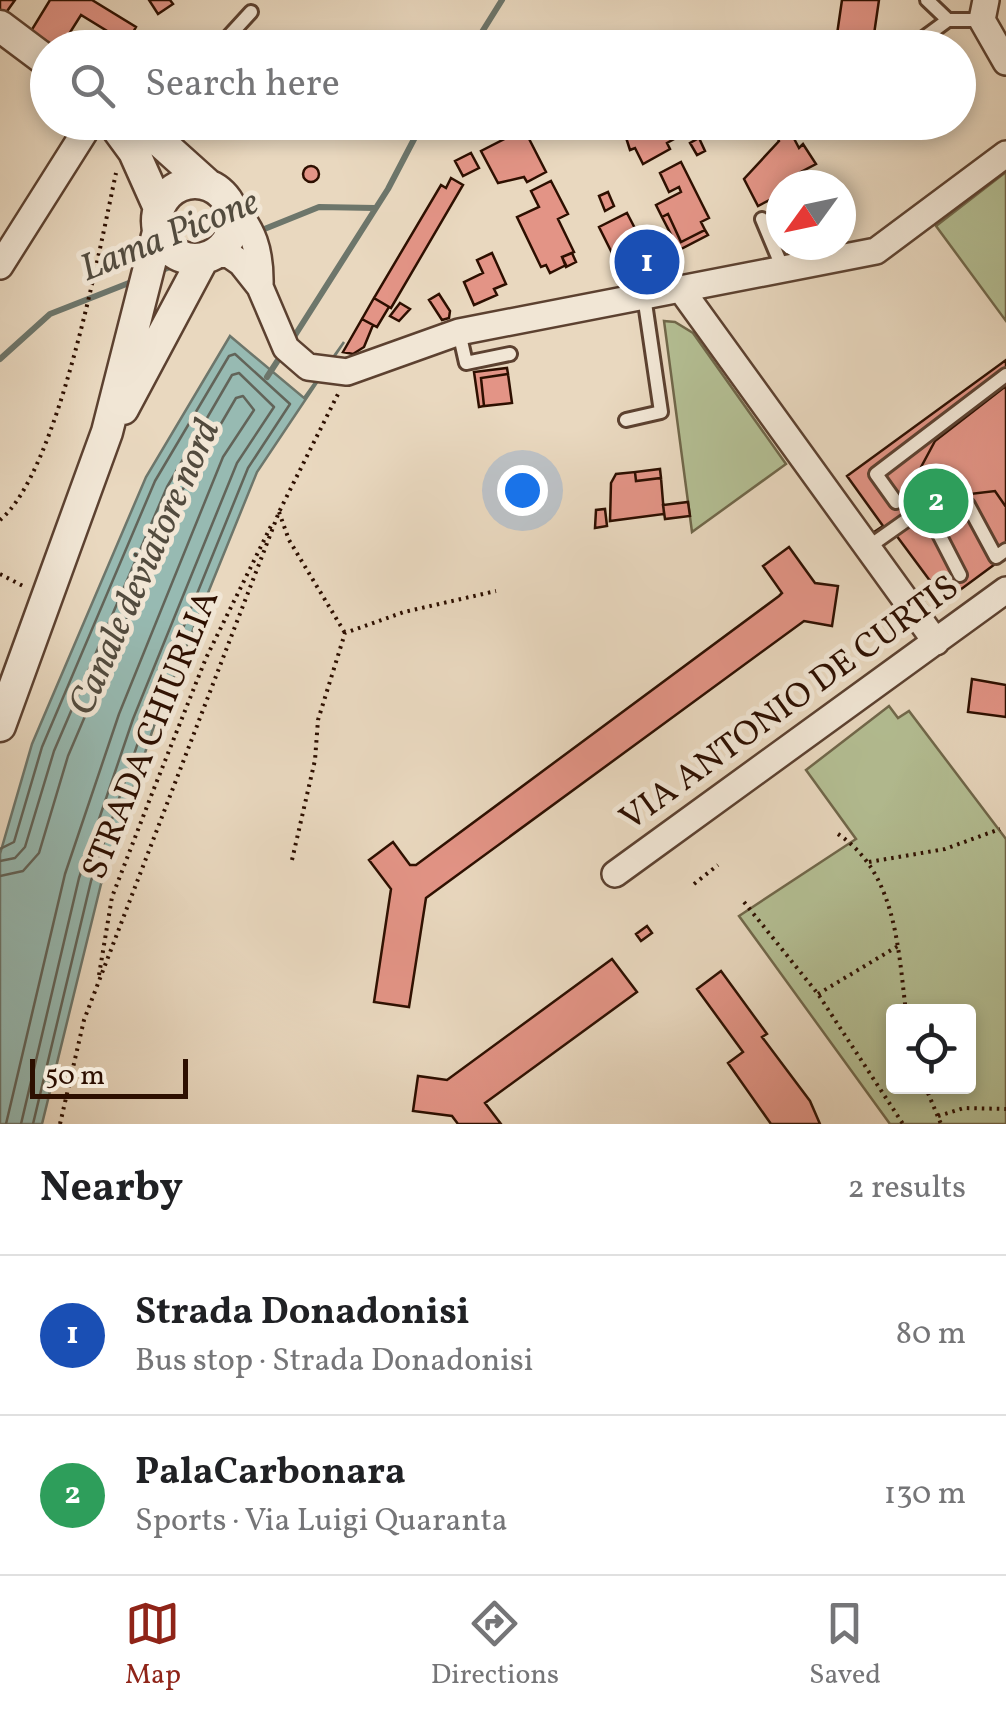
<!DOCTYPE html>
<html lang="en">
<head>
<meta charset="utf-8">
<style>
	:root { --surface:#fff; --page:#f2f2f2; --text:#202124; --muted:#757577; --line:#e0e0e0; --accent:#8f2418 }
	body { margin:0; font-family:Vollkorn,serif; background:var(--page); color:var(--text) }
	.controls { position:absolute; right:30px; bottom:30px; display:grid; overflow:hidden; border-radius:10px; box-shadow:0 5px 15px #0003 }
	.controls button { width:90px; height:90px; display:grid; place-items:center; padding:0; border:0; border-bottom:2px solid var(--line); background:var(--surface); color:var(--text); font:50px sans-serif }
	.compass { position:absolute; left:766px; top:170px; width:90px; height:90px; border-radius:50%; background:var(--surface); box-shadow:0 5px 15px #0003; rotate:237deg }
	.scale { position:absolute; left:30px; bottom:25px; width:158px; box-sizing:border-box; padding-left:10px; border:5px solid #2d0f00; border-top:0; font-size:28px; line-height:35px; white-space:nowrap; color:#2d0f00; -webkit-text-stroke:8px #f1e6d5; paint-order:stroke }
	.you { position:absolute; left:522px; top:490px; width:35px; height:35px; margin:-25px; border:8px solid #fff; border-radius:50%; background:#1a73e8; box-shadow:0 0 0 15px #1a73e833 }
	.badge { display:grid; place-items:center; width:65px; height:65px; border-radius:50%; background:var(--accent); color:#fff; font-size:32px; font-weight:700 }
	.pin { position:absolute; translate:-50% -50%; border:5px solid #fff; box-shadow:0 2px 10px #0006 }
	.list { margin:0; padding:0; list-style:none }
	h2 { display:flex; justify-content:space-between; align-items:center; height:130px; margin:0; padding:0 40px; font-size:42px }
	h2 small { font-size:32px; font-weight:400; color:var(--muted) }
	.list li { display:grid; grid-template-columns:65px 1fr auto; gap:30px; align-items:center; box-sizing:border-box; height:160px; padding:0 40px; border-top:2px solid var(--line) }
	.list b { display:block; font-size:38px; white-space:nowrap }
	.list p { margin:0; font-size:32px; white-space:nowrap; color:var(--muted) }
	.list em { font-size:32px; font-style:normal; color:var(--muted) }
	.icon { flex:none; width:55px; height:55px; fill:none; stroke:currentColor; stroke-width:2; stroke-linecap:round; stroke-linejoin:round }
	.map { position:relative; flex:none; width:1006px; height:1124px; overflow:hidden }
	.search { position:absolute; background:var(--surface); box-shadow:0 5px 15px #0003; left:30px; right:30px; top:30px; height:110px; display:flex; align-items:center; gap:25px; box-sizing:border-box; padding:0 35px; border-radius:55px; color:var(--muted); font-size:38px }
	.sheet { height:450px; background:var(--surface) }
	nav { display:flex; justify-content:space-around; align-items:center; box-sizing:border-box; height:140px; border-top:2px solid var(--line); background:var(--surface); font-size:28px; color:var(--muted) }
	nav a { display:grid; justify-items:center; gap:5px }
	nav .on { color:var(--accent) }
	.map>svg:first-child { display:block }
</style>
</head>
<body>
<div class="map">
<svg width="1006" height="1124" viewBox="0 0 1006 1124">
	<rect width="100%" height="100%" fill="#e9d8bf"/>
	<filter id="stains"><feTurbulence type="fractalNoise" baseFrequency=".002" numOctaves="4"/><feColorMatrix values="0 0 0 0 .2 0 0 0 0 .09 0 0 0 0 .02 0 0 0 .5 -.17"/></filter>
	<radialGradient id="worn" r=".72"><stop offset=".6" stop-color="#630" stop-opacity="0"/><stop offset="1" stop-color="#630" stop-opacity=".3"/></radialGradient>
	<path fill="#b4bf94" stroke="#70674a" stroke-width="2.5" fill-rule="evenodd" d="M1006,172V321L936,226Z
		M664,321L675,322L693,333L786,464L692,532Z
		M889,706L898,718L909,711L1006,839V1124H890L739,916L856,839L806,770ZM894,1012H968V1086H894Z"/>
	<path fill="#97bab2" stroke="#6d766b" stroke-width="2.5" d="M230,336L304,398L344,342L257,472L154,726L101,884L42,1124H0V854L32,744L146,477Z"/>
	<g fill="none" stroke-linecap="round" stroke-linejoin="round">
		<path stroke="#626459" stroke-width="2.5" d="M0,849L14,842L42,747L155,481L229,356L235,354L290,404L248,468L145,722L91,881L33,1124
			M0,861L15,858L25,847L54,751L167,487L232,375L239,373L274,407L237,463L133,719L79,878L21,1124
			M0,876L23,871L39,853L68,756L180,494L236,398L243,396L254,410L223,457L119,714L65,874L6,1124"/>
		<path stroke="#6d766b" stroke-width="6" d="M472,48L502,0
			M257,232L319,207L375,208
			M160,271L190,259
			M292,340L388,189L423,122
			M0,359L50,314L134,281
			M267,377L282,354"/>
	</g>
	<path fill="#e39486" stroke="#2d0f00" stroke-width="2.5" d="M0,0H15L5,14L0,11Z
		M50,0H92L136,27L127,43L134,48H122L125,42L81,15L69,34L92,48H57L31,31Z
		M149,0H170L173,4L158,14Z
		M842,0H879L872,48H835Z
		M563,35L572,48H558L555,43Z
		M621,122H679L685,133L667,143L670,149L643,164L635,148L630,150Z
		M524,129L546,172L527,182L524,177L498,183L481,151Z
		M790,131L799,148L803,144L816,164L795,175L797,179L781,185V194L758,206L744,179L779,141L777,137Z
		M699,138L705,151L697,155L690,143Z
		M471,153L479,168L463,176L455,161Z
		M681,162L709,218L701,222L705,230L681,242L668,214L662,217L656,205L681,192L679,187L669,192L660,173Z
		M303 174a8 8 0 1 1 16 0a8 8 0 1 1-16 0Z
		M451,178L463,185L391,308L374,298L441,185L446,188Z
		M551,181L568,214L558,219L574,252L562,257L566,265L550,273L546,265L541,267L517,217L539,207L531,191Z
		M608,192L614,206L605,211L599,196Z
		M627,213L641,240L613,255L599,227Z
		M668,214L681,242L705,230L708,235L679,250L662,217Z
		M646,238L650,247L629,258L634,268L623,274L613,255Z
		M655,238L663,253L658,256L650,241Z
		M492,253L506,284L494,289L497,295L474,305L464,282L483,273L477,260Z
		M572,253L576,262L566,267L562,257Z
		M439,294L450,311L449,318L442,320L429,300Z
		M374,298L389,307L377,327L362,319Z
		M400,303L410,309L399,321L390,316Z
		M362,319L373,325L364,347L353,354L343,352Z
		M1006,360V556L945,601L896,535L881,546L871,534L883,526L847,476Z
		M507,368L508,374L481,378L484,406L479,407L474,372Z
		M508,374L512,403L484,406L481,378Z
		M1006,386V507L995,491L919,500L920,469L935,441Z
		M660,469L661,478L636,481L635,472Z
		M635,472L636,481L661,478L664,514L610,521L611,483L616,474Z
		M688,502L690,516L665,519L663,505Z
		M605,509L607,526L595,528L596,510Z
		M789,547L815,583L838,586L832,626L804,621L426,898L409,1007L374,1002L391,889L369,860L393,842L410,865H416L779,596L782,593L763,566Z
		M972,679L1006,685V717L968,712Z
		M647,926L652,933L641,941L636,934Z
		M612,959L637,992L485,1103L501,1124H458L452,1116L413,1111L418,1076L447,1080Z
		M721,971L767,1034L762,1037L810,1101L820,1124H771L728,1063L743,1052L697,989Z"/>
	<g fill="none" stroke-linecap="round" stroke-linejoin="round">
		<g stroke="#5c4130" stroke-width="18">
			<path id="service" d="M927,0L948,20H982
				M218,48L251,12
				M910,48L948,20
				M762,219L783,269
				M459,332L466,363L510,354
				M626,420L661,412L644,296
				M896,502L876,474L1006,375
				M925,507L960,575
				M867,548L925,507L968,505L996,557L1006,550"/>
		</g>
		<g stroke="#5c4130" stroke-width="30">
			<path id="minor" d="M986,0L982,20L1006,62
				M229,203C254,228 261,252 260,287
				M214,255L228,254L241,263L260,287L286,348L308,367L347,372L459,332L876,251L1006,154
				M0,266L91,122
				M680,288L936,642
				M615,874L1006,590"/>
		</g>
		<g stroke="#5c4130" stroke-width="35">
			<path id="tertiary" d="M0,26L48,62
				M112,122L134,152L159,208
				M138,122L207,184
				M157 221a38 38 0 1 1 76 0a38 38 0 1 1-76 0Z
				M123,409L203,259
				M0,726L107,432L158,232"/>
		</g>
		<path stroke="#2d0f00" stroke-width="4" stroke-dasharray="2.5 5" stroke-linecap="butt" d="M279,512L289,540L345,633
			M0,520C58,472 99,252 116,173
			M0,574L23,586
			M838,834C896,873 898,947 906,1012
			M292,860L315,760L318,720L345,633L404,612L496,591
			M869,862L945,849L1000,829
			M694,884L718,865
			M744,902L818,994L903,1124
			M99,975L112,897L153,791L206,658L272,524
			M818,994L898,946
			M925,1086L941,1124
			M938,1116L964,1108L1006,1109
			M60,1124L84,1020L279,512L339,392"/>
		<use href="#service" stroke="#f1e6d5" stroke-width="12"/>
		<use href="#minor" stroke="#f1e6d5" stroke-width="25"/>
		<use href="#tertiary" stroke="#f1e6d5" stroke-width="30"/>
	</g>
	<g text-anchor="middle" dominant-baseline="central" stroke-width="10" stroke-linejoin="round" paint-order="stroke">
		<g font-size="35" fill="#2d0f00" stroke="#f1e6d5">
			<text transform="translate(790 704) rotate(-36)">VIA ANTONIO DE CURTIS</text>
			<text transform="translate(152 735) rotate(-68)">STRADA CHIURLIA</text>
		</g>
		<g font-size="38" font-style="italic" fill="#524b3e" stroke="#f1e6d5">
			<text transform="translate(170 237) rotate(-22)">Lama Picone</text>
			<text transform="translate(146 568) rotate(-66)">Canale deviatore nord</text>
		</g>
	</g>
	<rect width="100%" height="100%" filter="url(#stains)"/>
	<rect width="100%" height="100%" fill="url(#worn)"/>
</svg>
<div class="controls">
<button><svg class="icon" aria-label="locate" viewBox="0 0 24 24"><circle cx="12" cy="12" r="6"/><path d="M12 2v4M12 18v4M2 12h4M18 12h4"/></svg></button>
</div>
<svg class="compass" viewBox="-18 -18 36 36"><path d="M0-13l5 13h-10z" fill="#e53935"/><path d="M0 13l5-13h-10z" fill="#757577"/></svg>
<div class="scale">50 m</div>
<div class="you"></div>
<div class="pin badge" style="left:647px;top:262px;background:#1a4fb4">1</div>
<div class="pin badge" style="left:936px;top:501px;background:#2e9e5b">2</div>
<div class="search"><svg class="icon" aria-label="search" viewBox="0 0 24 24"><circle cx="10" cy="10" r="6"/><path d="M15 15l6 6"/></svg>Search here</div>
</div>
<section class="sheet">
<h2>Nearby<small>2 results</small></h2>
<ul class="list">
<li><span class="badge" style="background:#1a4fb4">1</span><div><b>Strada Donadonisi</b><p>Bus stop · Strada Donadonisi</p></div><em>80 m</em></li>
<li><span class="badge" style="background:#2e9e5b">2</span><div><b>PalaCarbonara</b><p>Sports · Via Luigi Quaranta</p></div><em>130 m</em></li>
</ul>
</section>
<nav>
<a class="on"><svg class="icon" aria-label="map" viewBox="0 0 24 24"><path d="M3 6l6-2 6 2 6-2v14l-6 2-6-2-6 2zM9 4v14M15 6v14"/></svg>Map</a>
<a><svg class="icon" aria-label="directions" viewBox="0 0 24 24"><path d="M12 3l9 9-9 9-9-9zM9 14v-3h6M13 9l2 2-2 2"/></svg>Directions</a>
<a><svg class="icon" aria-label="saved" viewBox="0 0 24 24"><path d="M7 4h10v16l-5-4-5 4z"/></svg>Saved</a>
</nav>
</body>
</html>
